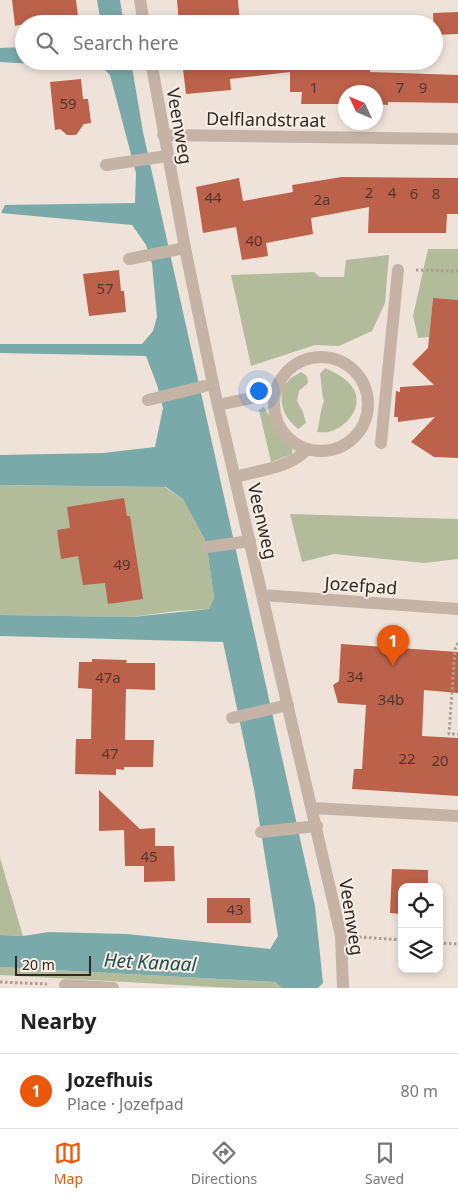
<!DOCTYPE html>
<html lang="en">
<head>
<meta charset="utf-8">
<style>
	:root { --surface:#fff; --page:#f2f2f2; --text:#222; --muted:#767676; --line:#e0e0e0; --accent:#ea580c }
	body { margin:0; font-family:"Noto Sans",sans-serif; background:var(--page); color:var(--text) }
	.controls { position:absolute; right:15px; bottom:15px; display:grid; overflow:hidden; border-radius:10px; box-shadow:0 2px 8px #0003 }
	.controls button { width:45px; height:45px; display:grid; place-items:center; padding:0; border:0; border-bottom:1px solid var(--line); background:var(--surface); color:var(--text); font:25px sans-serif }
	.compass { position:absolute; left:338px; top:85px; width:45px; height:45px; border-radius:50%; background:var(--surface); box-shadow:0 2px 8px #0003; rotate:314deg }
	.scale { position:absolute; left:15px; bottom:12px; width:76px; box-sizing:border-box; padding-left:5px; border:2px solid #322926; border-top:0; font-size:14px; line-height:18px; white-space:nowrap; color:#322926; -webkit-text-stroke:4px #f7eee4; paint-order:stroke }
	.you { position:absolute; left:258px; top:390px; width:18px; height:18px; margin:-12px; border:4px solid #fff; border-radius:50%; background:#1a73e8; box-shadow:0 0 0 8px #1a73e833 }
	.badge { display:grid; place-items:center; width:32px; height:32px; border-radius:50%; background:var(--accent); color:#fff; font-size:16px; font-weight:700 }
	.pin { position:absolute; translate:-50% -41px; filter:drop-shadow(0 1px 2px #0008) }
	.pin::after { content:''; position:absolute; top:26px; width:18px; height:15px; background:inherit; clip-path:polygon(0 0,100% 0,50% 100%) }
	.list { margin:0; padding:0; list-style:none }
	h2 { display:flex; justify-content:space-between; align-items:center; height:65px; margin:0; padding:0 20px; font-size:21px }
	h2 small { font-size:16px; font-weight:400; color:var(--muted) }
	.list li { display:grid; grid-template-columns:32px 1fr auto; gap:15px; align-items:center; box-sizing:border-box; height:75px; padding:0 20px; border-top:1px solid var(--line) }
	.list b { display:block; font-size:19px; white-space:nowrap }
	.list p { margin:0; font-size:16px; white-space:nowrap; color:var(--muted) }
	.list em { font-size:16px; font-style:normal; color:var(--muted) }
	.icon { flex:none; width:28px; height:28px; fill:none; stroke:currentColor; stroke-width:2; stroke-linecap:round; stroke-linejoin:round }
	.map { position:relative; flex:none; width:458px; height:988px; overflow:hidden }
	.search { position:absolute; background:var(--surface); box-shadow:0 2px 8px #0003; left:15px; right:15px; top:15px; height:55px; display:flex; align-items:center; gap:12px; box-sizing:border-box; padding:0 18px; border-radius:28px; color:var(--muted); font-size:19px }
	.sheet { height:140px; background:var(--surface) }
	nav { display:flex; justify-content:space-around; align-items:center; box-sizing:border-box; height:70px; border-top:1px solid var(--line); background:var(--surface); font-size:14px; color:var(--muted) }
	nav a { display:grid; justify-items:center; gap:2px }
	nav .on { color:var(--accent) }
	.map>svg:first-child { display:block }
</style>
</head>
<body>
<div class="map">
<svg width="458" height="988" viewBox="0 0 458 988">
	<rect width="100%" height="100%" fill="#efe3d9"/>
	<path fill="#b2bc9a" d="M428,249H458V300L433,299L429,337L418,338L413,316Z
		M389,255L385,303L372,331L339,346L315,345L251,366L231,275L314,272L320,277H344L346,260Z
		M325,368C336,373 346,378 353,388C364,406 348,425 332,431C327,433 322,432 317,432C320,422 320,411 324,401C321,392 322,383 320,374Z
		M301,372L307,376L308,383L299,391L297,401L303,412L306,423L298,429C284,416 280,408 282,388L291,378Z
		M264,407C272,421 280,435 293,446L292,454L271,462L259,410Z
		M0,485L165,487L183,499L205,540L207,547L214,598L209,609L176,611L132,617L0,615Z
		M290,514L458,519V559L424,563L334,554L302,562Z
		M0,858L23,936L0,935Z
		M0,967L275,982L282,988H233L0,975Z"/>
	<path fill="#7aa9a9" d="M97,0H120L124,24H101Z
		M24,47V61H131L143,132L315,906L323,983L318,988H282L275,982L0,967V935L23,936L49,932L127,934L270,949L278,936L254,789L223,642L0,636V615L132,617L209,609L214,598L207,547L205,540L183,499L166,487L0,485V455L103,453L155,447L163,408L157,385L146,356L0,353V344H142L153,331L157,317L152,264L146,245L132,225L1,213L5,205L135,203L136,173L110,75L103,68L0,62V48Z"/>
	<path fill="#bc614a" d="M12,0H76L79,24H24L15,26Z
		M177,0H238L240,24H179Z
		M458,12V34L434,35L433,13Z
		M182,61H293V66L347,68V66L370,67V72L458,75V103L388,102V105L376,104V92H346V104H301L302,92H290V72L230,79L231,90L186,94Z
		M81,79L83,99H88L91,123L84,124L76,135H67L60,129L55,130L50,82Z
		M342,177L458,178V214H447L446,233H368L369,207L311,218L313,234L266,243L268,256L242,260L236,227L203,233L196,187L239,178L243,201L293,192L292,185Z
		M119,270L121,291H124L126,312L89,316L83,274Z
		M433,298L458,300V458L434,457L411,442L435,417L398,422V417H394L396,391L400,392V387L434,385L412,364L428,348Z
		M124,498L127,516H130L143,599L108,604L105,583L83,585L78,556L61,559L57,530L70,528L67,507Z
		M341,644L458,652V693L424,690L422,736L458,738V796L352,789L354,769H362L366,705L338,703L333,685L339,681Z
		M92,659L127,660L126,663H155V690L126,689L125,740H154L153,767H124V770L116,769V775L75,774L76,739H91L92,689L78,688L79,662H92Z
		M99,790L140,829L155,828V846H174L175,881L144,882V866H125L124,830L99,831Z
		M392,869L428,870V887H402V914L390,913Z
		M207,898H250L251,923H207Z"/>
	<g fill="none" stroke-linecap="round" stroke-linejoin="round">
		<path stroke="#b19d90" stroke-width="3" stroke-dasharray="2.5 2.5" stroke-linecap="butt" d="M416,270L458,271
			M458,643L455,649L449,734H458
			M359,937L402,940
			M439,943L458,944
			M0,982L47,984"/>
		<path stroke="#c5b3a6" stroke-width="12" d="M106,165L167,156
			M129,259L185,248
			M274 404a47 47 0 1 1 94 0a47 47 0 1 1-94 0Z
			M148,400L213,384
			M218,405L275,393
			M381,443L398,270
			M235,477C256,471 293,467 307,449
			M207,547L250,541
			M232,718L288,705
			M261,832L317,826"/>
		<path stroke="#c5b3a6" stroke-width="12" d="M140,0L144,24
			M151,61L185,248L213,384L341,936L343,988
			M163,135L458,139
			M262,595L458,609
			M313,808L458,816
			M65,985L113,988"/>
	</g>
	<g text-anchor="middle" dominant-baseline="central" stroke-width="4" stroke-linejoin="round" paint-order="stroke">
		<g font-size="15" fill="#54372f">
			<text x="314" y="87">1</text>
			<text x="400" y="87">7</text>
			<text x="423" y="87">9</text>
			<text x="68" y="103">59</text>
			<text x="369" y="192">2</text>
			<text x="392" y="192">4</text>
			<text x="414" y="193">6</text>
			<text x="436" y="193">8</text>
			<text x="213" y="197">44</text>
			<text x="322" y="199">2a</text>
			<text x="254" y="240">40</text>
			<text x="105" y="288">57</text>
			<text x="122" y="564">49</text>
			<text x="355" y="676">34</text>
			<text x="108" y="677">47a</text>
			<text x="391" y="699">34b</text>
			<text x="110" y="753">47</text>
			<text x="407" y="758">22</text>
			<text x="440" y="760">20</text>
			<text x="149" y="856">45</text>
			<text x="235" y="909">43</text>
		</g>
		<g font-size="18" fill="#322926" stroke="#f7eee4">
			<text transform="translate(266 119) rotate(1)">Delflandstraat</text>
			<text transform="translate(180 126) rotate(80)">Veenweg</text>
			<text transform="translate(263 521) rotate(77)">Veenweg</text>
			<text transform="translate(361 585) rotate(4)">Jozefpad</text>
			<text transform="translate(352 917) rotate(81)">Veenweg</text>
		</g>
		<g font-size="19" font-style="italic" fill="#1f4e50" stroke="#f7eee4">
			<text transform="translate(150 962) rotate(3)">Het Kanaal</text>
		</g>
	</g>
</svg>
<div class="controls">
<button><svg class="icon" aria-label="locate" viewBox="0 0 24 24"><circle cx="12" cy="12" r="6"/><path d="M12 2v4M12 18v4M2 12h4M18 12h4"/></svg></button>
<button><svg class="icon" aria-label="layers" viewBox="0 0 24 24"><path d="M12 4l9 5-9 5-9-5zM3 14l9 5 9-5"/></svg></button>
</div>
<svg class="compass" viewBox="-18 -18 36 36"><path d="M0-13l5 13h-10z" fill="#e53935"/><path d="M0 13l5-13h-10z" fill="#767676"/></svg>
<div class="scale">20 m</div>
<div class="you"></div>
<div class="pin badge" style="left:393px;top:666px">1</div>
<div class="search"><svg class="icon" aria-label="search" viewBox="0 0 24 24"><circle cx="10" cy="10" r="6"/><path d="M15 15l6 6"/></svg>Search here</div>
</div>
<section class="sheet">
<h2>Nearby<small></small></h2>
<ul class="list">
<li><span class="badge">1</span><div><b>Jozefhuis</b><p>Place · Jozefpad</p></div><em>80 m</em></li>
</ul>
</section>
<nav>
<a class="on"><svg class="icon" aria-label="map" viewBox="0 0 24 24"><path d="M3 6l6-2 6 2 6-2v14l-6 2-6-2-6 2zM9 4v14M15 6v14"/></svg>Map</a>
<a><svg class="icon" aria-label="directions" viewBox="0 0 24 24"><path d="M12 3l9 9-9 9-9-9zM9 14v-3h6M13 9l2 2-2 2"/></svg>Directions</a>
<a><svg class="icon" aria-label="saved" viewBox="0 0 24 24"><path d="M7 4h10v16l-5-4-5 4z"/></svg>Saved</a>
</nav>
</body>
</html>
